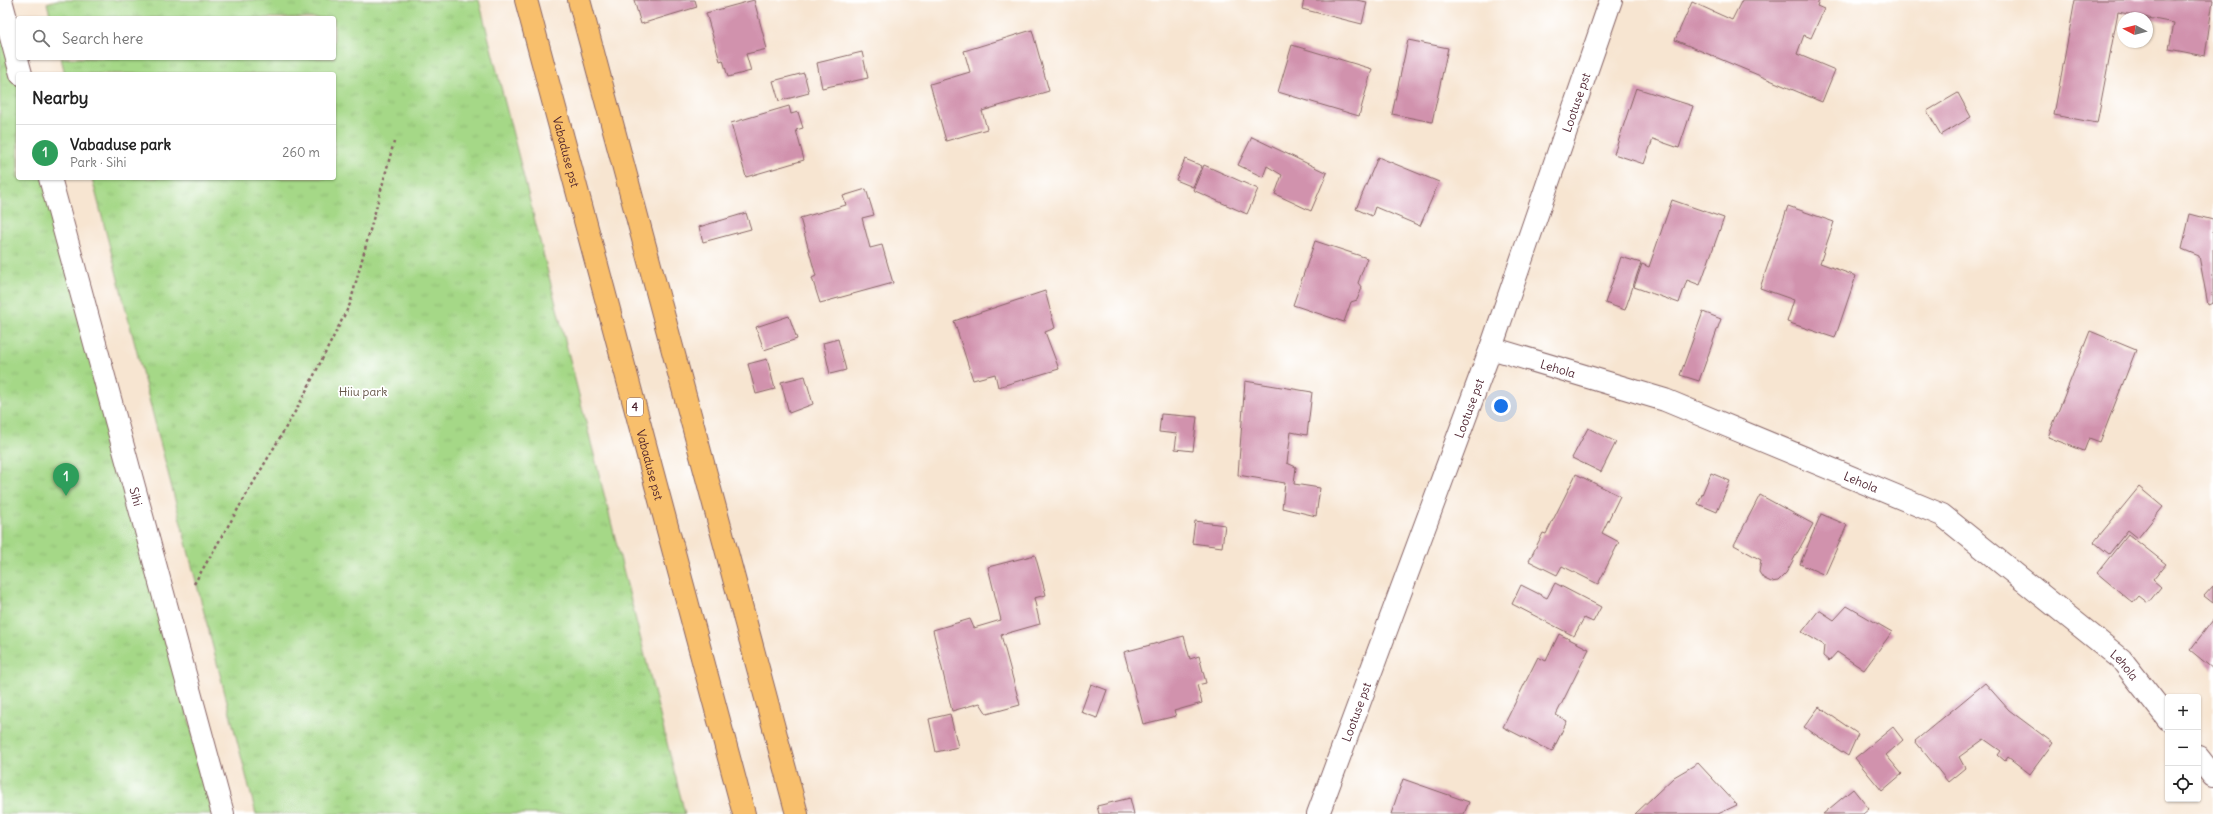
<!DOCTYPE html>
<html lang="en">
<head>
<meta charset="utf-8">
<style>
	:root { --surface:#fff; --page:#f6f6f6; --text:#222; --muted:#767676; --line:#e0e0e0; --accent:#7c3aed }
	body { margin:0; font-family:Delius,sans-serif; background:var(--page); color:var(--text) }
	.controls { position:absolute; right:12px; bottom:12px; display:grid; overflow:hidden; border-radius:4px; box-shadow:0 1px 3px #0004 }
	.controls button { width:36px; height:36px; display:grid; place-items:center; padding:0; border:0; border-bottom:1px solid var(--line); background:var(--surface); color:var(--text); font:20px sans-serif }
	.compass { position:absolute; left:2117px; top:12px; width:36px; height:36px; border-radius:50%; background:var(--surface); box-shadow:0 1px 3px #0004; rotate:277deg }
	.you { position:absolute; left:1501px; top:406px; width:14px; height:14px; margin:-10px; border:3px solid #fff; border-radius:50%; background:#1a73e8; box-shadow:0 0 0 6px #1a73e833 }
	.badge { display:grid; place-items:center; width:26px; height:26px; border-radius:50%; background:var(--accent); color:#fff; font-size:13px; font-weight:700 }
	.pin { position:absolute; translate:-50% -33px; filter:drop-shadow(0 1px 2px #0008) }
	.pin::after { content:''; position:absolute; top:21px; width:14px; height:12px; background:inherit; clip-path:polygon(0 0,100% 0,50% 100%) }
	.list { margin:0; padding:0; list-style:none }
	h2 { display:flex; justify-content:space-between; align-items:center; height:52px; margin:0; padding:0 16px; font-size:17px }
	h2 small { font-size:13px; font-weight:400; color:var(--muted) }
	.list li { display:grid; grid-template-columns:26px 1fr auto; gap:12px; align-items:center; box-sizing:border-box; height:56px; padding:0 16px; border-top:1px solid var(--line) }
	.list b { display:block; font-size:15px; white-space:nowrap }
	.list p { margin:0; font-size:13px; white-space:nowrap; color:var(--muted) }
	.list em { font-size:13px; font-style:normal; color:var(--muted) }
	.icon { flex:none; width:22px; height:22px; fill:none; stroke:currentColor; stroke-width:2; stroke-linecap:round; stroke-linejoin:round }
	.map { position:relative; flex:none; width:2213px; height:814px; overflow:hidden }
	.search { position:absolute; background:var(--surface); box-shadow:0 1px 3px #0004; left:16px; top:16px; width:320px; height:44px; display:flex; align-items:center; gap:10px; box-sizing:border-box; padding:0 14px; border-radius:4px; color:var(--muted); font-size:15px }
	.panel { position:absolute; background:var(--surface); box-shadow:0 1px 3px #0004; left:16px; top:72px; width:320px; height:108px; border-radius:4px }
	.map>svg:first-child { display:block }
</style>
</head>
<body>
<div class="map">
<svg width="2213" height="814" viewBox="0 0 2213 814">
	<defs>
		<pattern id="park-tufts" width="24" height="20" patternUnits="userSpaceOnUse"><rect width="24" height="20" fill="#a5d887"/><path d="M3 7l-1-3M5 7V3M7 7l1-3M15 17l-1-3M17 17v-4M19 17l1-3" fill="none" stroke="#90b975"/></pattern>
	</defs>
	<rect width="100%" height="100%" fill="#fff"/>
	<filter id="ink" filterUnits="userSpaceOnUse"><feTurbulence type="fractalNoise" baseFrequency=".025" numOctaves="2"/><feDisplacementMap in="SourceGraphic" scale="8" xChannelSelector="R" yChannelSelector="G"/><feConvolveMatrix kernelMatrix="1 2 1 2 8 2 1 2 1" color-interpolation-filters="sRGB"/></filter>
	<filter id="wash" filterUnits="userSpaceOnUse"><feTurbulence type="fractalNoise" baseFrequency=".012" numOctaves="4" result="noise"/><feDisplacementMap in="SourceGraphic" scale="16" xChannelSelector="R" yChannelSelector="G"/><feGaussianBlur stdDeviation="0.9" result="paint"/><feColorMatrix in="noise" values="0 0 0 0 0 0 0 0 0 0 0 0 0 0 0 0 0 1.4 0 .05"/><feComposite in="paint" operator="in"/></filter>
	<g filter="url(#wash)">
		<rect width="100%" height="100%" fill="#f7e5d1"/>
		<path fill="url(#park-tufts)" stroke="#787c59" d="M0,0L18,74V178H51L213,814H0Z
			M57,0H479L685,814H256L92,178H334V74H65L61,58H334V18H51L47,3Z"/>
		<g id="blocks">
			<path fill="#d192ad" d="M634,0H695L697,7L641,24Z
				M754,0L767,49L746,54L751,71L728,77L723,60L720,61L706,13Z
				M1304,0H1356L1367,2L1362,24L1302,9Z
				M1742,0H1819L1817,6L1824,9L1811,38L1804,35L1797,54L1835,70L1822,102L1675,40L1692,2L1732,20Z
				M2075,0H2213L2205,56L2169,49L2174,23L2118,12L2097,123L2054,115Z
				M1032,30L1049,91L982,111L987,129L946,141L930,84L970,72L964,51Z
				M1408,40L1448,48L1432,122L1392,114Z
				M1292,45L1372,69L1359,116L1278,92Z
				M862,52L868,78L822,88L817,63Z
				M804,73L809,93L779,101L773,81Z
				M1636,88L1693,106L1679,148L1653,139L1644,164L1614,154Z
				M1958,93L1971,117L1941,135L1927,111Z
				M789,106L791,114L798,112L803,128L796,130L804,160L746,177L731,123Z
				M1252,137L1327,173L1311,211L1275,194L1282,175L1267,166L1263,177L1238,165Z
				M1378,157L1439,182L1420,226L1375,207L1372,216L1356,209Z
				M1185,159L1202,166L1193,187L1176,180Z
				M1204,165L1258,189L1247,214L1193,190Z
				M866,189L874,215L862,218L870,248L882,245L893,283L820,303L812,278L816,276L800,218L846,205L843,196Z
				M1672,200L1724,218L1700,285L1687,280L1679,303L1634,287L1642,264L1649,267Z
				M1788,206L1834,222L1820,263L1856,276L1835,338L1787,322L1794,300L1760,288Z
				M746,213L751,229L703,242L699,227Z
				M2190,214L2213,220V303L2208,305L2199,256L2182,249Z
				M1315,241L1367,258L1358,283L1362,288L1357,300L1351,302L1344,322L1293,305Z
				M1621,257L1641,263L1625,310L1605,303Z
				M1045,291L1055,328L1045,332L1059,369L998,387L995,374L973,380L954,321Z
				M1703,312L1721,319L1699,381L1680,375Z
				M789,316L797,339L764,350L756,327Z
				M2090,331L2136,350L2100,442L2089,438L2084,451L2048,437Z
				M838,339L846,370L830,374L823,343Z
				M767,359L775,389L756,394L748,364Z
				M805,376L813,404L789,413L781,382Z
				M1245,381L1312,392L1307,435L1291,432L1287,463L1296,467L1294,484L1320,488L1316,516L1282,508L1285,483L1238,475Z
				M1161,414L1197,417L1193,451L1175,449L1177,434L1159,432Z
				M1588,428L1616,442L1601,472L1572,458Z
				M1711,473L1730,481L1717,512L1698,504Z
				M1576,474L1620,496L1602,533L1619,542L1598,584L1562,566L1557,575L1529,561L1543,533L1546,534Z
				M2139,487L2163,507L2138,538L2128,530L2109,554L2094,542Z
				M1760,495L1813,524L1786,573L1778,581L1771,582L1763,578L1759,572L1761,560L1734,545Z
				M1821,514L1847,525L1825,575L1800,564Z
				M1195,521L1225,525L1222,547L1192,543Z
				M2128,534L2166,564L2153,580L2161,587L2148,603L2139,596L2133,603L2097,573Z
				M1035,555L1046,595L1034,598L1040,624L1001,635L1020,705L987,714L980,703L952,711L933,630L970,619L974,628L1001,620L988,567Z
				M1555,583L1601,607L1593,622L1584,618L1574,636L1512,604L1521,585L1547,598Z
				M2213,586V603L2204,596Z
				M1847,606L1892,632L1864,670L1837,652L1829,661L1823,656L1824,645L1802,632L1819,610L1834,620Z
				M2213,620V669L2190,650Z
				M1559,634L1589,649L1556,715L1567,721L1552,752L1503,727L1538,657L1546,661Z
				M1184,636L1190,659L1199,656L1206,683L1197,685L1202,703L1174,711L1176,716L1143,724L1124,652Z
				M1985,683L2009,710L2053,743L2030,774L2008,757L2005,761L1998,755L2001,751L1984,739L1959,757L1965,768L1948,782L1915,741Z
				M1091,684L1107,690L1097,718L1081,712Z
				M1819,707L1858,734L1848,756L1804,727Z
				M950,714L958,747L936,752L929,719Z
				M1893,727L1903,740L1886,755L1902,774L1882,791L1855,758Z
				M1698,763L1737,805L1718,814H1635L1674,777Z
				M1403,779L1469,802L1464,814H1391Z
				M1853,789L1869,809L1863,814H1823Z
				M1130,798L1134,814H1099L1097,806Z"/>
		</g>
	</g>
	<g filter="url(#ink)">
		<use href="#blocks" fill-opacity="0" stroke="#876465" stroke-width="1"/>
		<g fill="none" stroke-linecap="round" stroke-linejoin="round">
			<g stroke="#876465" stroke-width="24">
				<g id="street">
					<path d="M1,0L21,74"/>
					<path id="s1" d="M50,178L223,814"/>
					<path id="s2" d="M1491,348L1665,400L1942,515L2121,659L2168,719"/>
					<path d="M2198,757L2213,776"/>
					<path id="s3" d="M1318,814L1491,348L1611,0"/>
				</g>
			</g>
			<g stroke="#876465" stroke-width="24">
				<g id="highway">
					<path id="s4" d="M526,0L744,814"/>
					<path d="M579,0L797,814"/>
				</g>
			</g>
			<path stroke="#876465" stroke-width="2.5" stroke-dasharray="3 3" stroke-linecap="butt" d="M194,584L299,405L350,304L394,142"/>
			<use href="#street" stroke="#fff" stroke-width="22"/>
			<use href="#highway" stroke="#f8bf6c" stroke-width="22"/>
		</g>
	</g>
	<g text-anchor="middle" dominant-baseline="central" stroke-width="3.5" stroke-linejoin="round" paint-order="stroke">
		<rect fill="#fff" stroke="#80626b" stroke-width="1" x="627" y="398" width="16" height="18" rx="3"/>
		<g font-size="11" font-weight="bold" fill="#4a1f2b">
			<text x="635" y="407">4</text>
		</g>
		<g font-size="12" fill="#4a1f2b" stroke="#fff">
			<text stroke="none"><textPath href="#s3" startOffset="757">Lootuse pst</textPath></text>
			<text stroke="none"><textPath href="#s4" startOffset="157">Vabaduse pst</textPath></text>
			<text stroke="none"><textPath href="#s2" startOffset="70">Lehola</textPath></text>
			<text stroke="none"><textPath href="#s3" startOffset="433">Lootuse pst</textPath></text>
			<text stroke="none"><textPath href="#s4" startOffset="481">Vabaduse pst</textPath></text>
			<text stroke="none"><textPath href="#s2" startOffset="394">Lehola</textPath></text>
			<text stroke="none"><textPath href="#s1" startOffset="330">Sihi</textPath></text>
			<text stroke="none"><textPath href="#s2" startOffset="718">Lehola</textPath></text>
			<text stroke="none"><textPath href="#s3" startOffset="109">Lootuse pst</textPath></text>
		</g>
		<g font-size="12" fill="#655647" stroke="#fff">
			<text x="363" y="391">Hiiu park</text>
		</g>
	</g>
</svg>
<div class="controls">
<button>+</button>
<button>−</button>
<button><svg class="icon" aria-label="locate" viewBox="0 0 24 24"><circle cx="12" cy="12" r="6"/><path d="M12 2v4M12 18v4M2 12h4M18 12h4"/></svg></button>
</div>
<svg class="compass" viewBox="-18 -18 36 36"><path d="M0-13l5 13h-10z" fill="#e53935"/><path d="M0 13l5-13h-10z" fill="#767676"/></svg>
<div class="you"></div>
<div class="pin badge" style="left:66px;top:496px;background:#2e9e5b">1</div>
<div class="search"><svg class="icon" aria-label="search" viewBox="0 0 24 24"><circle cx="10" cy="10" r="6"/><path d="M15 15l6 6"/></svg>Search here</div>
<section class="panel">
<h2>Nearby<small></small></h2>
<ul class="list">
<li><span class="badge" style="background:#2e9e5b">1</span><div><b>Vabaduse park</b><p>Park · Sihi</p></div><em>260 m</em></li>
</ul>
</section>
</div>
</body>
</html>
